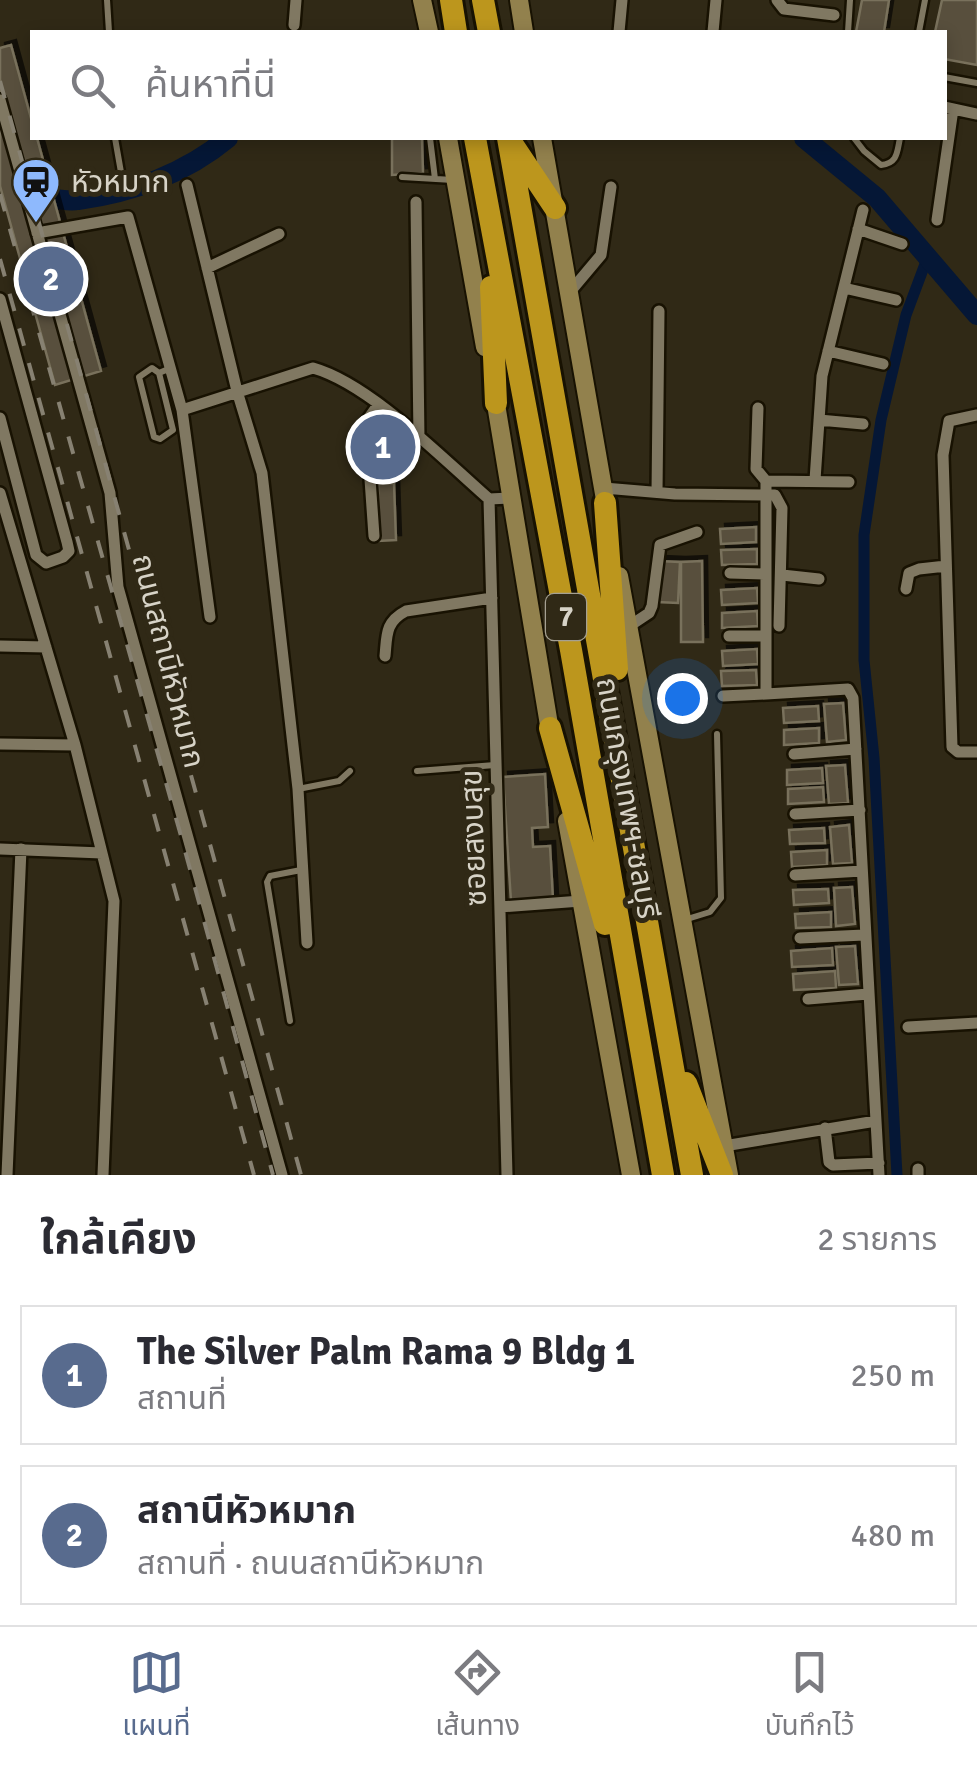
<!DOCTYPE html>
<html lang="th">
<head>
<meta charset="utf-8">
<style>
	:root { --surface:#fff; --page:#f7f7f7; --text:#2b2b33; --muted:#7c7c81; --line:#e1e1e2; --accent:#586b8e }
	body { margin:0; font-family:Signika,"Noto Sans Thai",sans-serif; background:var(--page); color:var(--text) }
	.you { position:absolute; left:682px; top:698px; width:35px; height:35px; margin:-25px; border:8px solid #fff; border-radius:50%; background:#1a73e8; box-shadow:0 0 0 15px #1a73e833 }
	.badge { display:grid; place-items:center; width:65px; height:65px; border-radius:50%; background:var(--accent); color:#fff; font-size:32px; font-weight:700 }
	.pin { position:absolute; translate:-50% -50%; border:5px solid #fff; box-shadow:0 2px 10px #0006 }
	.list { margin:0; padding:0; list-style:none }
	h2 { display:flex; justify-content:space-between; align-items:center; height:130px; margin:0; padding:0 40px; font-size:42px }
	h2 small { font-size:32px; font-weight:400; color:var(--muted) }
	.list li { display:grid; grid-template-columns:65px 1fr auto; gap:30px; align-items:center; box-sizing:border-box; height:140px; margin:0 20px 20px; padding:0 20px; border:2px solid var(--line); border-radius:0px }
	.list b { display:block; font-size:38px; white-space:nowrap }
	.list p { margin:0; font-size:32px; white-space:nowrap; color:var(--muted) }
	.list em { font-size:32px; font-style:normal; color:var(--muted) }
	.icon { flex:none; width:55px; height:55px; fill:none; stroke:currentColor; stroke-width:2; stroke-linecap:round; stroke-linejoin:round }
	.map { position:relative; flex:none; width:977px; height:1175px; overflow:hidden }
	.search { position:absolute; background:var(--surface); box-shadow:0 5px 15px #0003; left:30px; right:30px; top:30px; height:110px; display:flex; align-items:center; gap:25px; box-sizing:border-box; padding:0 35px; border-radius:0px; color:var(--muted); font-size:38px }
	.sheet { height:450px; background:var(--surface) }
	nav { display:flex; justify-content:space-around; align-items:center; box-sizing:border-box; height:140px; border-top:2px solid var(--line); background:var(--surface); font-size:28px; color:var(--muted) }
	nav a { display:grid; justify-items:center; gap:5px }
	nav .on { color:var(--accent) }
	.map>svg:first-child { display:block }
</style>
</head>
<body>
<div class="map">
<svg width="977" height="1175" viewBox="0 0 977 1175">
	<defs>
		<filter id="shadow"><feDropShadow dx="5" dy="-5" stdDeviation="0" flood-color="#0009"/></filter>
	</defs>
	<rect width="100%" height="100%" fill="#302916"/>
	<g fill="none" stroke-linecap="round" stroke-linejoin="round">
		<path stroke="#051736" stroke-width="11" d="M897,1175L874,758L864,660V535L881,420L906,315L928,256"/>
		<path stroke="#051736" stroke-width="20" d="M804,138L877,198L977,315
			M35,188L39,196C51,198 66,202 78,200C132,193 186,173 228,138"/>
	</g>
	<path fill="#58503c" stroke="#79715c" stroke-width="2.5" filter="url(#shadow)" d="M862,0H889L884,32H856Z
		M942,0H977V65L944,59V32H935Z
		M11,45L32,122V138H37L101,371L55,385L0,186V48Z
		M392,138H422L423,173L392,175Z
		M389,420L394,474L376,475L374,421Z
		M394,483L396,540L378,541V484Z
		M756,527V542L721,544L720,529Z
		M757,549V564L722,565L721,550Z
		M659,561L680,562L678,603L657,602Z
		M702,561L703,642H681V562Z
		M757,588L758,603L722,605L721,590Z
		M757,611L758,626L722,628V613Z
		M757,649L758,664L723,666L722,651Z
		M756,670L757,685L722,686L721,671Z
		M843,703L846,740L827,742L824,704Z
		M818,706L819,721L784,723L783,708Z
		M819,728V743L784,745V730Z
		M845,765L848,803L829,804L826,766Z
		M822,768L823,783L787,785V770Z
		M545,774L548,827L532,828L533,847L550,846L553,899L511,902L503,777Z
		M823,787L824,802L788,804V789Z
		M849,825L852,863L833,864L830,827Z
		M824,828L825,843L790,844L789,830Z
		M827,850V865L792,867L791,852Z
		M852,887L855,924L836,926L834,888Z
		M828,889L829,903L794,905L793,890Z
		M831,912V927L796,928L795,914Z
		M855,946L858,984L839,985L836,947Z
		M832,948L833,965L792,967L791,951Z
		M835,971L836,988L794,990L793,974Z"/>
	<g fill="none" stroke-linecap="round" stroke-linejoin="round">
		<g stroke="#181202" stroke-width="11">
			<path id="lane" d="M107,0L109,32
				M848,32L850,0
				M919,32L925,0
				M944,77L977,83
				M115,138L122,178
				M430,138L435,179
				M854,138L864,151L881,165C898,163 897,152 900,138
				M402,177L453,180
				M159,373L173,430L160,439L154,437L139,377L152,368L159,373L166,370L172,373
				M417,771L495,765
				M298,789L339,781L350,771
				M684,920L710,912L721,898L717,734
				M290,1021L267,882L270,876L301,870"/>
		</g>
		<g stroke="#181202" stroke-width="16">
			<path id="street" d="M777,0L784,9L834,15
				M294,25L296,0
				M619,32L622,0
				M713,32L716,0
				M0,100L110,493L118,587L282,1175
				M944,107L977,114
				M187,185L237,391L262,473L298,789L307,943
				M416,202L419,439
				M937,220L953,109
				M858,229L902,244
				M37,233L128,217L182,410L313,368C370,384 443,459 489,499L511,498
				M207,268L279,234
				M844,288L896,300
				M569,293L601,255L611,187
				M0,299L67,542L69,551L63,557L46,563L36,555L0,418
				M828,351L883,364
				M182,410L210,617
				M977,415L949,421L943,455L952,747L958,752H977
				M819,420L863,424
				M815,480L822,376L863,210
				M766,481L849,482
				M604,488L675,494L775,495L782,508L779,626
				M657,492L659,311
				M0,493L75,745L114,901L103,1175
				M489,499L507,1175
				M374,536L366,422L378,405
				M730,573L766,574
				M782,575L819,579
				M906,589L909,573L919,569L946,566
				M628,627L649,613L652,606L660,545L697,532
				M729,636H764
				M0,646L46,647
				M385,656C387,635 385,622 406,611L492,598
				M723,696L766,694
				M0,744L75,745
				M794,754L856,749
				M795,814L860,810
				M0,849L102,853
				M795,875L862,871
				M500,907L581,901
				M800,938L864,935
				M808,999L868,994
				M908,1027L977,1023
				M876,1121L879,1175
				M825,1128L829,1162L833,1165L879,1163
				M724,1146L876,1121L853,698L848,689L766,694V481L756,469L758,408
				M918,1169V1175
				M7,1175L21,849"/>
		</g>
		<g stroke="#181202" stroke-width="22">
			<path id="secondary" d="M422,0L429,32
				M519,0L524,32
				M448,138L485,347
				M542,138L607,511
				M494,392L551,737
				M619,576L729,1175
				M567,821L631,1175"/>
		</g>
		<g stroke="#181202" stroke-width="28">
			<path id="highway" d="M451,0L456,32
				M483,0L489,32
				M475,138L571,650L663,1175
				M508,138L692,1175
				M513,145L555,208
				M491,287L496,403
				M605,503L617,669
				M550,728L605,924
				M686,1083L722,1175"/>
		</g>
		<use href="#lane" stroke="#807862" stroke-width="6"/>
		<use href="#street" stroke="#807862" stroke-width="11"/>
		<use href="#secondary" stroke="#92814d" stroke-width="18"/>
		<use href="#highway" stroke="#bc961d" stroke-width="22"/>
		<path stroke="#878172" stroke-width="4" stroke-dasharray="18 18" stroke-linecap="butt" d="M0,81L301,1175
			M0,194L181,836L273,1175
			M0,259L254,1175"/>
	</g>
	<defs>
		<g id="station-pin" transform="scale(2.5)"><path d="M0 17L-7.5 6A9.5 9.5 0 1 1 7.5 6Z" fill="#8eb9fd" stroke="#302916"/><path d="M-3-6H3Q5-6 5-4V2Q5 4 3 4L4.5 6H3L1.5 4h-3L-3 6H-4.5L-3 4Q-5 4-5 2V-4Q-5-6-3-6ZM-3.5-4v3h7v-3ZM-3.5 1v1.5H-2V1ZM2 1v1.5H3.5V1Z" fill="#111"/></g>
	</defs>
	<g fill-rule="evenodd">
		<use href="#station-pin" x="36" y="182"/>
	</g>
	<g text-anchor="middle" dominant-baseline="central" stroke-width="10" stroke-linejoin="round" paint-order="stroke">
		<rect fill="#302916" stroke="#a5a092" stroke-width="2.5" x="546" y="594" width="40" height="46" rx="8"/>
		<g font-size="28" font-weight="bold" fill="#d7d3c7">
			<text x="566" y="617">7</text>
		</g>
		<g font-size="30" fill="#d7d3c7" stroke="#302916" text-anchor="start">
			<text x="71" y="182">หัวหมาก</text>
		</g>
		<g font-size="30" fill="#d7d3c7" stroke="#302916">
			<text transform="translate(168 661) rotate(76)">ถนนสถานีหัวหมาก</text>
			<text transform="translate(627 798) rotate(80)">ถนนกรุงเทพฯ-ชลบุรี</text>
			<text transform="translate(474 838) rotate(-92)">ซอยสงบสุข</text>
		</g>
	</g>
</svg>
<div class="you"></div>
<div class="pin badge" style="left:383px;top:447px">1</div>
<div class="pin badge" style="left:51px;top:279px">2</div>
<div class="search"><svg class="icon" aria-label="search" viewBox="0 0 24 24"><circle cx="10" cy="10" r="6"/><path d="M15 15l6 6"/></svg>ค้นหาที่นี่</div>
</div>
<section class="sheet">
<h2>ใกล้เคียง<small>2 รายการ</small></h2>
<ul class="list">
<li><span class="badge">1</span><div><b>The Silver Palm Rama 9 Bldg 1</b><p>สถานที่</p></div><em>250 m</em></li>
<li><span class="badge">2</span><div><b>สถานีหัวหมาก</b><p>สถานที่ · ถนนสถานีหัวหมาก</p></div><em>480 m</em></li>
</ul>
</section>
<nav>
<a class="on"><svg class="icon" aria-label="map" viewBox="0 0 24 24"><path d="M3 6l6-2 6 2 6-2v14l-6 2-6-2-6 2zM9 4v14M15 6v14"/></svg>แผนที่</a>
<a><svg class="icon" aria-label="directions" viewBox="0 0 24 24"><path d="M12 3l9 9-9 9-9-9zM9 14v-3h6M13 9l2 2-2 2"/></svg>เส้นทาง</a>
<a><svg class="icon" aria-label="saved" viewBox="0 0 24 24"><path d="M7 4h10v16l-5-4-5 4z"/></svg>บันทึกไว้</a>
</nav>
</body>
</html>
